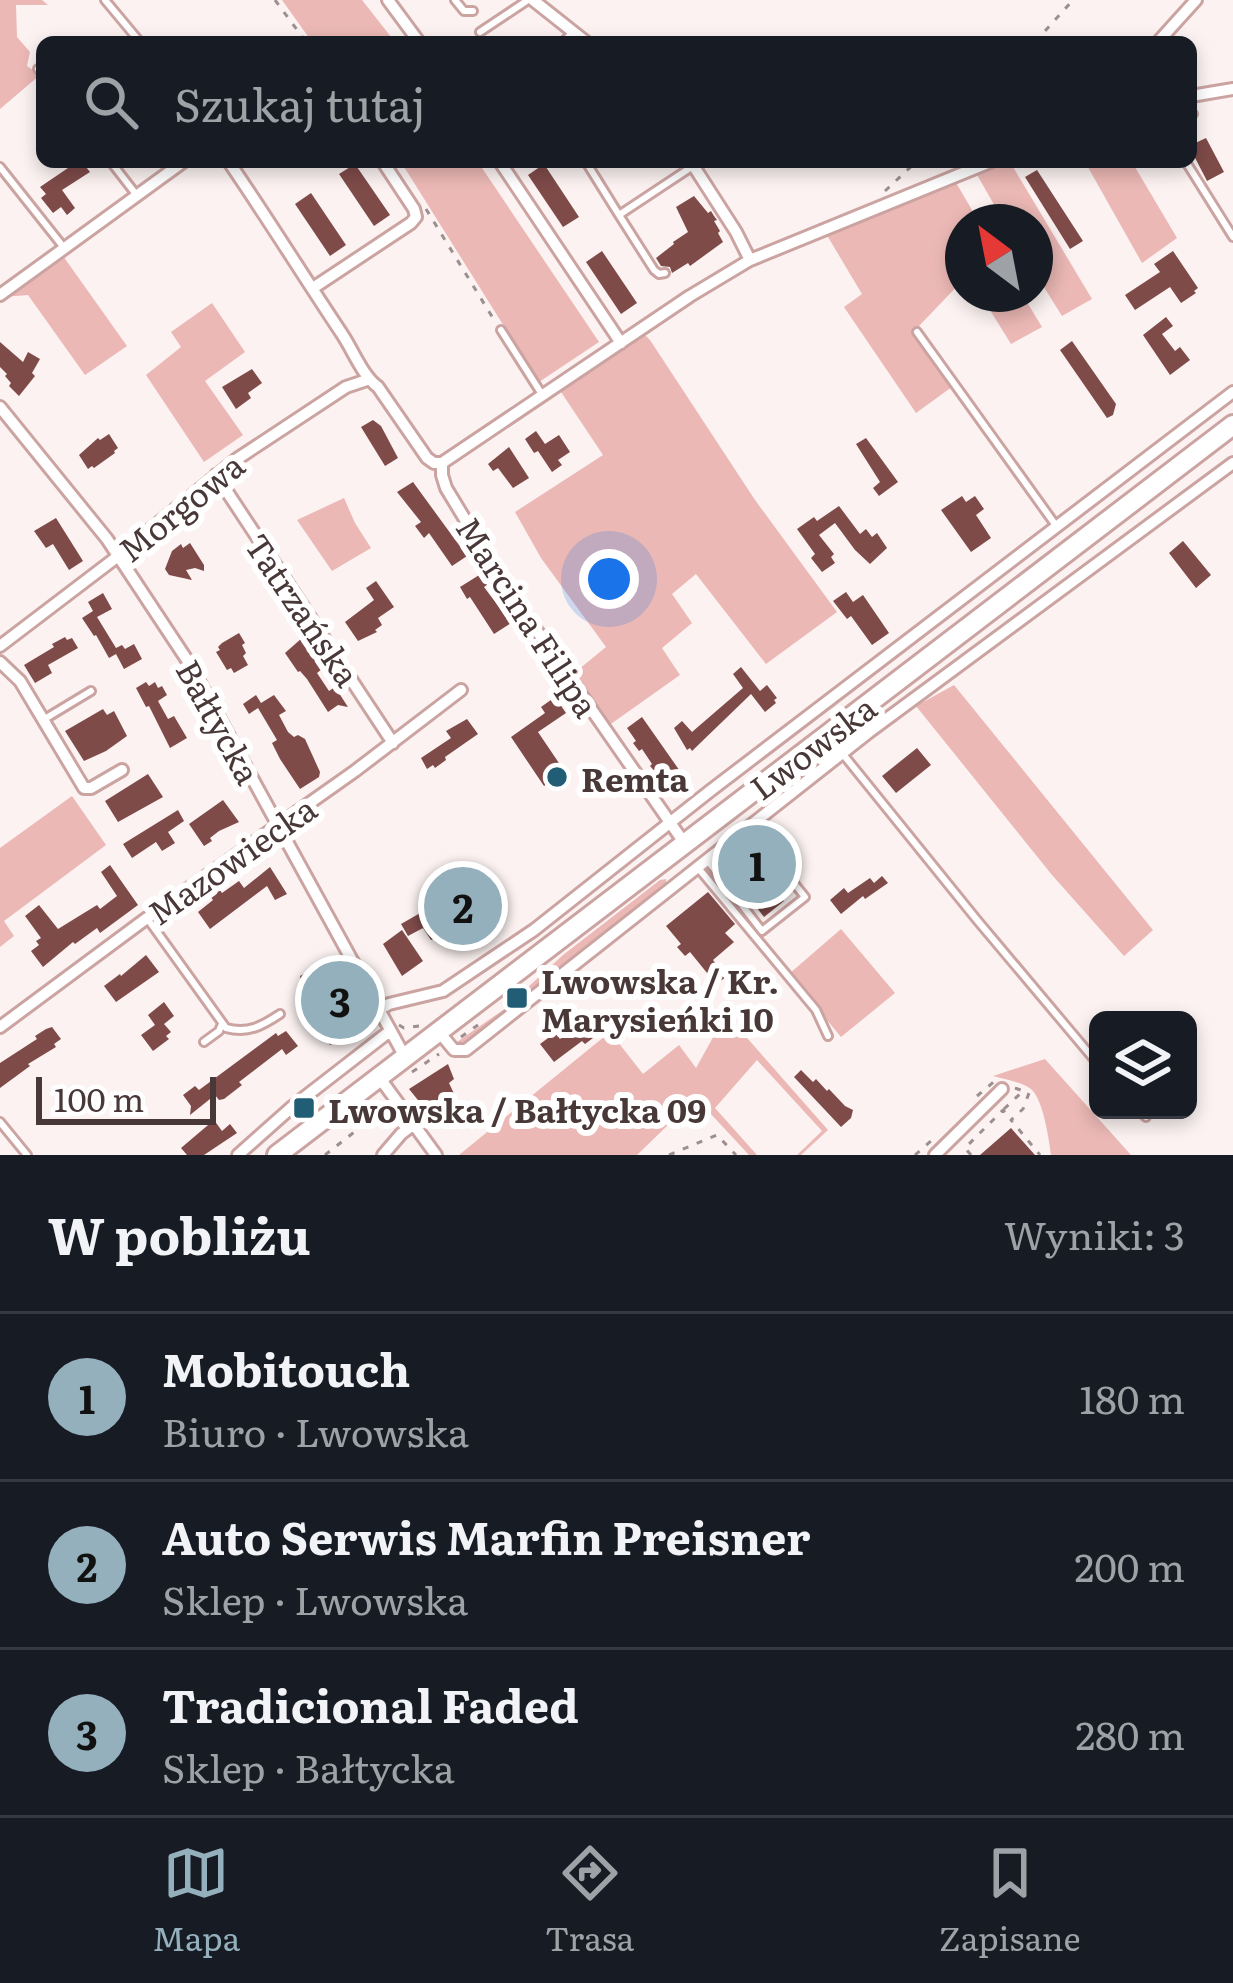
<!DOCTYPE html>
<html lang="pl">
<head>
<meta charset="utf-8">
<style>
	:root { --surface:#171b24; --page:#242831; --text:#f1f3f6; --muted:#9ea1a6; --line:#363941; --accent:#94b0bc }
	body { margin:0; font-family:Literata,serif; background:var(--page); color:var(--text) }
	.controls { position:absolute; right:36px; bottom:36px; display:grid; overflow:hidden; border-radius:18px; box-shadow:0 6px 18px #0003 }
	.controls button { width:108px; height:108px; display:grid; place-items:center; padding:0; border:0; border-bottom:3px solid var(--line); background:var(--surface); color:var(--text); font:60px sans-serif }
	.compass { position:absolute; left:945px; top:204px; width:108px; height:108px; border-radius:50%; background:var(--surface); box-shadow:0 6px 18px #0003; rotate:328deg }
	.scale { position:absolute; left:36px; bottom:30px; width:180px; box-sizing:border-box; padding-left:12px; border:6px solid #483837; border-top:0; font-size:33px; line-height:42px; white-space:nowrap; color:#483837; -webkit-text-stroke:9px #fff; paint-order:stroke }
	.you { position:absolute; left:609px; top:579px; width:42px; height:42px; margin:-30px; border:9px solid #fff; border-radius:50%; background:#1a73e8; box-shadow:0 0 0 18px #1a73e833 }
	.badge { display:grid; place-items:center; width:78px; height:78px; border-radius:50%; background:var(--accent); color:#111; font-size:39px; font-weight:700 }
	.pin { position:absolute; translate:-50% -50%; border:6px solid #fff; box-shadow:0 3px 12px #0006 }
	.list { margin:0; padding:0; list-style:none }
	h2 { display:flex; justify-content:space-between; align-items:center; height:156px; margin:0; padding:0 48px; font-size:51px }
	h2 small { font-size:39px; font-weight:400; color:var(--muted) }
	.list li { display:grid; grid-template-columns:78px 1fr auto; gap:36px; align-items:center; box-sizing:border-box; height:168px; padding:0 48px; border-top:3px solid var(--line) }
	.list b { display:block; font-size:45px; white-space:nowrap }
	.list p { margin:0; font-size:39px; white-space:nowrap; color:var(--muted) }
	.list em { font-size:39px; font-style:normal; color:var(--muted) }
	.icon { flex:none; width:66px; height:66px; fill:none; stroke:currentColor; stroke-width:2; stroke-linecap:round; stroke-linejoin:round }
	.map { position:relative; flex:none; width:1233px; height:1155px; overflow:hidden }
	.search { position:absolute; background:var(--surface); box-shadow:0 6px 18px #0003; left:36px; right:36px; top:36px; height:132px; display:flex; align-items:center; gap:30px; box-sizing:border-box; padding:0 42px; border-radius:18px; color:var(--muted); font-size:45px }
	.sheet { height:660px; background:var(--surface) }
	nav { display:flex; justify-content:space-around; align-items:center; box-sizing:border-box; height:168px; border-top:3px solid var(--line); background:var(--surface); font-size:33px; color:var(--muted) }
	nav a { display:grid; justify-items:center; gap:6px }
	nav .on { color:var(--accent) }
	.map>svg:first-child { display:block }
</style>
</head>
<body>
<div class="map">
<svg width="1233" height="1155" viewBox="0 0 1233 1155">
	<rect width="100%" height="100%" fill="#fbf2f1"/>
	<path fill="#ebb8b5" d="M0,0H42L48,5H16L17,37L30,52L27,66L40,75L0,109Z
		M282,0H362L395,42H312Z
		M401,162H478L599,342L539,382Z
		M1010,162L1092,299L1062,316L1035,273V222H1004L976,173Z
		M1085,162H1132L1177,238L1142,263Z
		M955,181L979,222H963V280L919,326L956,384L916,413L844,307L862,294L825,232Z
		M63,256L127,346L85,375L28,295L3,297Z
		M980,294H1022L1042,327L1011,344Z
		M212,303L245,352L205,381L243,435L204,462L146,375L181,347L171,332Z
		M644,334L650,340L755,500L837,612L766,664L696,574L672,594L692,623L662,648L680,675L608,726L573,674L606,647L541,558L515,512L603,455L561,392Z
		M344,498L355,523L371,548L332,571L297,520Z
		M954,685L1153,930L1124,956L1052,875L916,706Z
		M72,796L106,845L4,921L14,936L0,947V848Z
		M666,879V884L462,1047H458L457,1042L529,992L527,988L563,955L660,880Z
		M841,929L895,993L841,1037L789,974Z
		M726,1014L828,1130L801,1155H797L822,1131L757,1060L715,1108L757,1155H749L696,1098L637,1155H459L610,1032L643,1074L679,1045L696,1068Z
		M1045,1059L1131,1155H1051C1049,1139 1043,1099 1031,1089C1022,1082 1004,1079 993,1076Z"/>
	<path fill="#7e4b49" d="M1206,138L1224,172L1207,181L1191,150V145Z
		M63,162H82L90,172L62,190L75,208L67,215L61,207L53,213L41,198L46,194L40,187L68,168Z
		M355,164L390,215L374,226L339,174Z
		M544,164L579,217L563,227L528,175Z
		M1037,170L1083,241L1070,249L1025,177Z
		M311,193L346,245L330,256L295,204Z
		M694,196L708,213L711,211L714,216L717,220L714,221L720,231L718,233L723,242L690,266L688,263L672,273L670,267L661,266L656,258L674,244L673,242L688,232L676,207Z
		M602,251L637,303L621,314L586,262Z
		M1173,251L1198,288L1194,291L1196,293L1181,303L1170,287L1135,310L1125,295L1160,272L1154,264Z
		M1166,317L1173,326L1162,334L1175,351L1180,347L1190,360L1170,375L1143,335Z
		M1072,341L1116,404L1113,415L1107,418L1060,350Z
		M0,342L23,362L28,352L40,359L32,373L35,376L19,396L9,386L11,383L5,376L7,374L0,367Z
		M252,369L262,383L248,393L251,398L236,409L222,387Z
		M373,420L381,426L398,458L385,466L361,427Z
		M536,431L545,444L559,435L570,452L558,460L562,465L552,472L538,451L534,453L525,439Z
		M109,434L118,448L114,451L115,453L94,468L92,466L88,469L79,455L98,438L100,440Z
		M866,438L898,482L879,496L873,488L880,482L856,444Z
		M509,447L529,478L513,488L498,468L493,471L488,464Z
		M413,482L467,556L452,566L429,533L424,538L415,526L421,522L397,492Z
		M962,496L966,502L975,496L984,509L976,515L991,538L971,552L941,510Z
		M839,506L860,534L866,529L872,537L877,533L887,548L870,564L855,550L835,523L819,535L834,554L831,557L835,563L822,572L811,558L815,554L797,529L814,517L817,521Z
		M56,518L83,561L69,570L53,544L46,548L34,531Z
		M1183,541L1211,575L1196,588L1169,553Z
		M190,543L204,565V571L195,568L186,570L192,580L169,575L165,569L172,551L181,544L183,548Z
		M484,572L491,582L484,587L511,623L494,634L470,597L467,599L460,587Z
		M376,581L394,607L378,618L382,625L375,630L377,632L358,641L345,622L374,600L366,588Z
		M846,592L853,602L863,595L889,633L872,645L851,616L847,619L833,601Z
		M103,593L112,609L97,617L116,648L122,645L125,649L134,644L142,659L124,669L116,654L109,658L96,635L94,636L82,618L93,611L88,602Z
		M239,633L245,643L242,645L246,653L243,656L248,665L234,673L231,668L227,670L216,652L220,650L218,647L222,643Z
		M65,637L67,640L72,638L78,648L48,665L52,673L35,683L24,665L54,647L52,644Z
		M302,638L322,669L317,673L329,691L335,687L348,707L338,705L328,712L307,679L300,671L298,672L285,653Z
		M741,667L760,691L767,685L777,698L774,700L776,703L765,712L751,694L692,751L690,748L687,750L674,728L682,721L692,732L743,688L733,674Z
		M146,682L149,686L155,682L158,688L162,686L167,695L158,701L168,719L174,716L187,738L170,748L149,706L146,707L136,688Z
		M256,695L261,703L274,695L286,711L279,715L288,732L294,737L298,735L305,739L320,772L319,777L300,789L280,759L272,743L277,740L258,708L249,714L243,704Z
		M555,697L566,713L538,732L565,772L544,786L511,737L545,713L541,707Z
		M103,709L107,715L114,711L127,736L106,751L84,761L65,731Z
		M642,717L682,774L667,785L650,766L652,764L642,749L639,751L633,743L636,741L627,728Z
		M467,719L478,734L445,757L446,760L435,768L433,765L427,769L421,758L451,738L446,731Z
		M917,748L931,765L896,793L882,776Z
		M148,774L163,797L118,822L105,801Z
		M223,800L239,822L219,831L210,838L212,841L204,846L189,824Z
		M178,810L184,821L168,832L175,843L162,851L156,842L132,858L123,844Z
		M756,851L773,874L767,879L784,901L764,917L729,872Z
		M110,865L138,905L100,933L97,928L75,944L73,942L43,967L31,951L39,945L36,941L41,938L25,916L39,905L58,929L97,905L100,909L117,896L101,872Z
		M270,867L287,894L275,900L267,886L210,929L198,912L213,900L205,889L214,882L222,893L239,881L244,888Z
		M882,876L888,883L865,899L863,896L841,914L830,900L844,888L848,893L870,878L874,883Z
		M453,882L468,906L435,926L441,935L431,940L423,928L408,936L401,924L443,900L441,898L448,894L444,887Z
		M708,892L735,924L725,933L734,942L713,960L726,977L716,984L690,952L685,956L677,947L681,944L666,926Z
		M402,930L423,961L402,976L383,944Z
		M146,955L159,972L116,1002L104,986L120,974L121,976Z
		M309,971L311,975L317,972L332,999L340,994L345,1002L332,1014L346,1035L330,1045L321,1030L328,1025L301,981L300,976Z
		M164,1002L174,1016L164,1024L171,1032L166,1036L169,1039L153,1051L141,1035L155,1025L148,1015Z
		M580,1023L593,1038L585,1044L582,1041L554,1062L540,1044L555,1033L560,1039Z
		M52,1027L61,1039L54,1044L56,1047L28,1064L30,1066L0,1088V1063L37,1039L35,1036L46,1029Z
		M286,1031L298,1046L286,1055L282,1049L239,1082L242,1085L224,1099L219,1100L215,1095L190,1115L191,1106L183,1095L195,1086L199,1090L276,1033L278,1036Z
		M448,1064L454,1079L449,1083L457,1100L440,1112L438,1109L430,1115L409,1089Z
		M801,1070L813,1082L816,1079L827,1091L829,1089L845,1106L853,1110L851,1118L841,1127L794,1077Z
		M214,1120L222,1131L230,1124L237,1133L204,1155H187L181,1148Z
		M1011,1128L1035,1155H980Z"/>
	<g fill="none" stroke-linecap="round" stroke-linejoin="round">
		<g stroke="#cba4a2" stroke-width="12">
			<path id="service" d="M105,0L140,42
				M455,0L464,11H473
				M480,32L528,0
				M563,42L573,32
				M38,69L42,73
				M1191,114H1193
				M111,162L135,193
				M586,162L619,215
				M1186,162L1233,237
				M0,167L65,249
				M665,273L659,274L654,270L619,215L693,166
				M501,330L543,396
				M917,332L1057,527
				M43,720L91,691
				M842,753L977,920L1098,1064
				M708,861L762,931L805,897L749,827
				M699,869L816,1010L828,1036
				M147,918L226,1028C248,1034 262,1026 280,1014
				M204,1042L219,1031L222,1024
				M1139,1110L1146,1117
				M0,1122L27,1155"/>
		</g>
		<g stroke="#cba4a2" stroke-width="16">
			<path id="minor" d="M388,0L419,42
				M533,0L586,42
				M1158,42L1196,0
				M1191,96L1233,89
				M229,162C268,219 304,277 342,334C354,352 362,375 378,387L427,458L434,463H442L690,296L750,260L990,162
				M500,162L621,343
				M691,162L736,232L750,260
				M313,288L411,223L416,217L414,209L383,162
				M0,295L183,162
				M0,407L107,539L189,663L405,1057
				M442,463V475L446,488L503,582L685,844
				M216,475L393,743
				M0,646L113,560L237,459L346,387L367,380
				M0,662L20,681L84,788H91L122,770
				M378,1010L389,1004L443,991L534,930L710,791L1233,392
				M0,1027L147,918L355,771L461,690
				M439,1032L454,1050H466L869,732L1233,463
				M379,1077L436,1155
				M238,1155L292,1107L390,1031
				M383,1155L401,1134L414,1124
				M935,1155L1002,1089"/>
		</g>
		<g stroke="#cba4a2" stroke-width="24">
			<path id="primary" d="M277,1155L1233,425"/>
		</g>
		<path stroke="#9c8f8e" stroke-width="3" stroke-dasharray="6 9" stroke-linecap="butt" d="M275,0L306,42
			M1035,42L1073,0
			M885,191L916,162
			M426,209L496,323
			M399,1025L404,1028L419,1026
			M461,1037L478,1025
			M412,1072L439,1054
			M1015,1088L1029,1093L1023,1109L1011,1120L1040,1155
			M977,1096L996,1080
			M1004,1109L1023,1091
			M325,1155L385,1108
			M669,1155L717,1135L736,1155
			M915,1155L932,1140
			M971,1155L965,1148L1003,1110L1010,1119"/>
		<use href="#service" stroke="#fff" stroke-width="6"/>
		<use href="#minor" stroke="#fff" stroke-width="10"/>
		<use href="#primary" stroke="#fff" stroke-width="18"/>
	</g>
	<g fill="#225d76" stroke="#fff" stroke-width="4.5">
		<circle cx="557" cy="777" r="12"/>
		<rect x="505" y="986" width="24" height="24" rx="6"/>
		<rect x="292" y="1096" width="24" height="24" rx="6"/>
	</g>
	<g text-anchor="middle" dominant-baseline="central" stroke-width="12" stroke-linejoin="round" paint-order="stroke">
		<g font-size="33" fill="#483837" stroke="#fff">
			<text transform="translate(180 506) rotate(-39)">Morgowa</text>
			<text transform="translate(304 609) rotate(56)">Tatrzańska</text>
			<text transform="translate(529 616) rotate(57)">Marcina Filipa</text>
			<text transform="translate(220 721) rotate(61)">Bałtycka</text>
			<text transform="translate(812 746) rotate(-37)">Lwowska</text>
			<text transform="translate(231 859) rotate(-35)">Mazowiecka</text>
		</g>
		<g font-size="33" font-weight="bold" fill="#483837" stroke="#fff" text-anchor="start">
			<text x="581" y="777">Remta</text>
			<text x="541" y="979">Lwowska / Kr.<tspan x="541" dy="38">Marysieńki 10</tspan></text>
			<text x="328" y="1108">Lwowska / Bałtycka 09</text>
		</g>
	</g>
</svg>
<div class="controls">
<button><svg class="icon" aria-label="layers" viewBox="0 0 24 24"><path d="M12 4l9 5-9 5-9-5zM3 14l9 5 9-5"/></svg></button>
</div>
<svg class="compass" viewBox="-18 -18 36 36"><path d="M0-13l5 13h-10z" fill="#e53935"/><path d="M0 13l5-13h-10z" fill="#9ea1a6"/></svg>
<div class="scale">100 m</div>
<div class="you"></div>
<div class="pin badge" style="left:757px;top:864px">1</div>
<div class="pin badge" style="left:463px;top:906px">2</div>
<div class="pin badge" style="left:340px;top:1000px">3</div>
<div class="search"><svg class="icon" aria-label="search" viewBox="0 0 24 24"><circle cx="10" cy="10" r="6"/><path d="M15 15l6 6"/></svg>Szukaj tutaj</div>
</div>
<section class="sheet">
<h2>W pobliżu<small>Wyniki: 3</small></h2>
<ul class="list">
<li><span class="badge">1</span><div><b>Mobitouch</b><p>Biuro · Lwowska</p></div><em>180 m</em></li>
<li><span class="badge">2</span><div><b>Auto Serwis Marfin Preisner</b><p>Sklep · Lwowska</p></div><em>200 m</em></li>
<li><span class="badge">3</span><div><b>Tradicional Faded</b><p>Sklep · Bałtycka</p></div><em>280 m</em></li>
</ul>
</section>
<nav>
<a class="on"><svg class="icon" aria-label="map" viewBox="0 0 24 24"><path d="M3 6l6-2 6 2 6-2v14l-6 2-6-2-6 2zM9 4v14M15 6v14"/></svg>Mapa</a>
<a><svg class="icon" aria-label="directions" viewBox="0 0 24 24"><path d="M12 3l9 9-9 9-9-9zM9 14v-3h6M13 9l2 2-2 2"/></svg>Trasa</a>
<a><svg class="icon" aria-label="saved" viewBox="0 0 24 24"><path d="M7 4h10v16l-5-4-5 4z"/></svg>Zapisane</a>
</nav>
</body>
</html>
